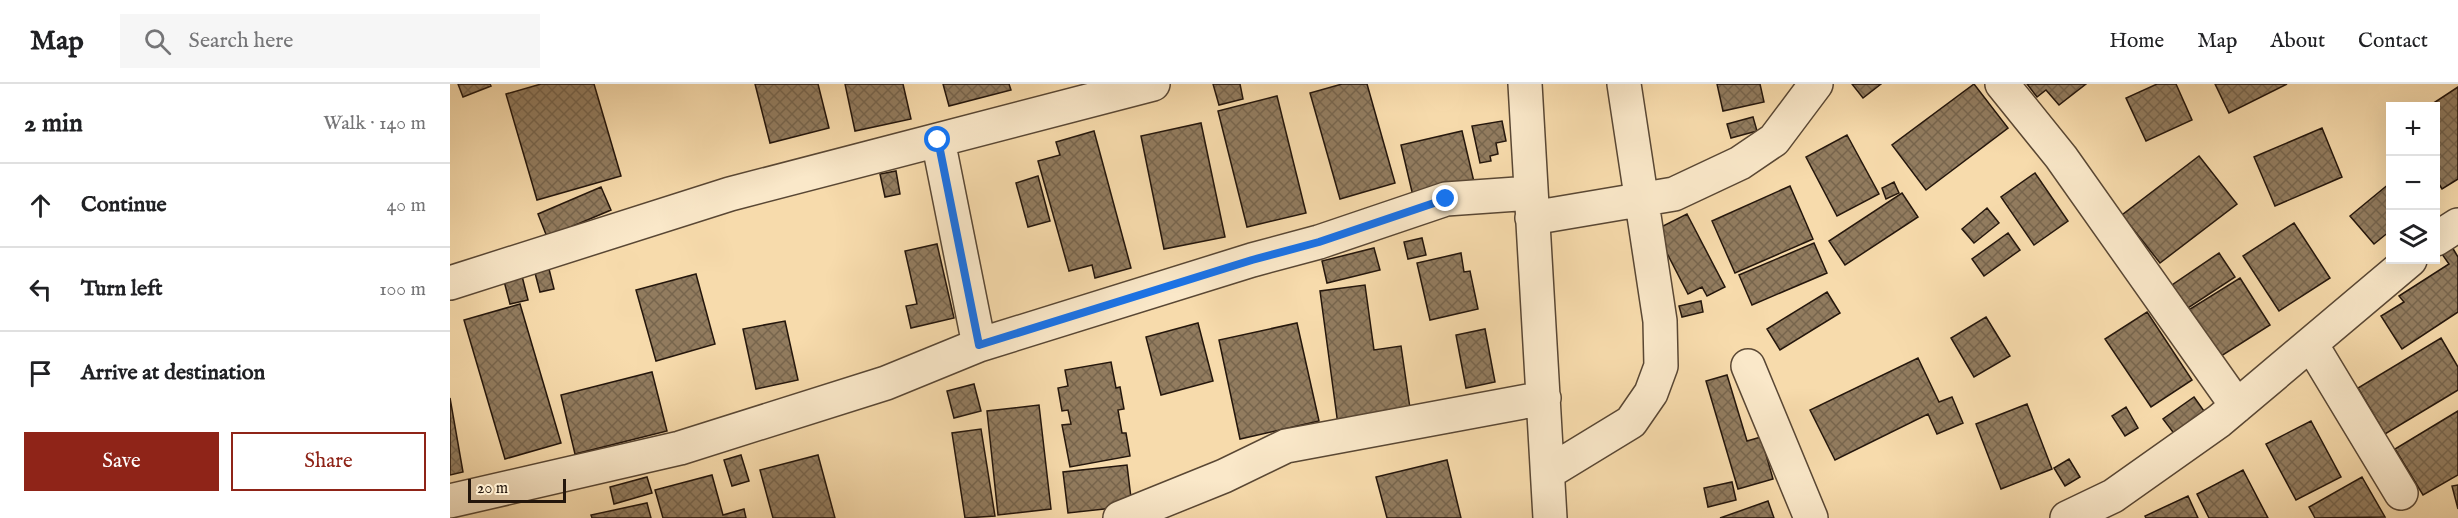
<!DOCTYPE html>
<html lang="en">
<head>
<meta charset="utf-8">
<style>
	:root { --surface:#fff; --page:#f6f6f6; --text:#202124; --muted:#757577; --line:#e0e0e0; --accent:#8f2418 }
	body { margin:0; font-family:"IM FELL English",serif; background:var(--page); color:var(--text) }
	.controls { position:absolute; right:18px; top:18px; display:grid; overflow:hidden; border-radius:0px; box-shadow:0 6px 24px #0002 }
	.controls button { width:54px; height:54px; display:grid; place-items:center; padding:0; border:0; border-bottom:2px solid var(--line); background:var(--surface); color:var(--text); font:30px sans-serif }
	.scale { position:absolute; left:18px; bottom:15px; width:98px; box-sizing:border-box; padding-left:6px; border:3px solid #24160c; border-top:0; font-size:16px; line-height:21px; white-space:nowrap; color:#24160c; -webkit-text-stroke:4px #fae8c9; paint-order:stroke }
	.stop { position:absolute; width:18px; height:18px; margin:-14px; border:4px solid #1a73e8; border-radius:50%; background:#fff }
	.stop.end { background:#1a73e8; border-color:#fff; box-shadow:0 2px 6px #0008 }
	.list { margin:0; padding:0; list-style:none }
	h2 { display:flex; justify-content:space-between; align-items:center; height:78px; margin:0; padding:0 24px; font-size:26px }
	h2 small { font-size:20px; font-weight:400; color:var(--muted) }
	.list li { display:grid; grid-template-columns:39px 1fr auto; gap:18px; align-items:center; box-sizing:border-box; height:84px; padding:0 24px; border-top:2px solid var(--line) }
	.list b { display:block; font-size:22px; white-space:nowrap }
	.list em { font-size:20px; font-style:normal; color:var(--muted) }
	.actions { display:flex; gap:12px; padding:18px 24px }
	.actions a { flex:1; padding:14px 0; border:2px solid var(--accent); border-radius:0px; text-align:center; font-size:21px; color:var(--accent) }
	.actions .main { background:var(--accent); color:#fff }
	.icon { flex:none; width:33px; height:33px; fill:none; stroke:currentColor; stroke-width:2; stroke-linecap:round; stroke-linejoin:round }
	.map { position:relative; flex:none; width:2008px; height:434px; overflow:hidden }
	header { display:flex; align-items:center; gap:36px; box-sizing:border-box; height:84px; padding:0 30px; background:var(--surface); border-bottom:2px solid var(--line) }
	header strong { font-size:28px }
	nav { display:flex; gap:33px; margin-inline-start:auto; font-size:21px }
	.search { width:420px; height:54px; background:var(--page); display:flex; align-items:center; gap:15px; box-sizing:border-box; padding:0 21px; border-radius:0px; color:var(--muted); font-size:22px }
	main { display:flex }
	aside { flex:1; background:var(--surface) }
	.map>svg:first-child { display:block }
</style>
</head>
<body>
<header>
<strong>Map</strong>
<div class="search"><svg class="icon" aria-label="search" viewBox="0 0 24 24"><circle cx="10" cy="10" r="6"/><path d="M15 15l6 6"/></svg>Search here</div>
<nav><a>Home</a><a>Map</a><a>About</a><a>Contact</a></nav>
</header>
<main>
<aside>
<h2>2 min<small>Walk · 140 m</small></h2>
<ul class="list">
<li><svg class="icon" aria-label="ahead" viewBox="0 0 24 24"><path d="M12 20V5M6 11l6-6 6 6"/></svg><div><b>Continue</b></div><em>40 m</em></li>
<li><svg class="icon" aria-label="left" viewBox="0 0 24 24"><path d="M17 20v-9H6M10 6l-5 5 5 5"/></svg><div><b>Turn left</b></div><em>100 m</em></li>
<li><svg class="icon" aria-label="arrive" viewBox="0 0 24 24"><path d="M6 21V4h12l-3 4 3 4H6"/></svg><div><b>Arrive at destination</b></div></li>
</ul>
<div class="actions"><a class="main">Save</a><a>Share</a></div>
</aside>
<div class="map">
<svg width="2008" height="434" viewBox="0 0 2008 434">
	<defs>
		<pattern id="building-cross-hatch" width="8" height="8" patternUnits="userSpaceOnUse" patternTransform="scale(1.5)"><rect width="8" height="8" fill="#927c5f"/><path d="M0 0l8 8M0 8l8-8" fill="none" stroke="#77654d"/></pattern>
	</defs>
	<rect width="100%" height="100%" fill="#f7dbac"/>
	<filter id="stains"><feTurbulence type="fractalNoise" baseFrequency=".00333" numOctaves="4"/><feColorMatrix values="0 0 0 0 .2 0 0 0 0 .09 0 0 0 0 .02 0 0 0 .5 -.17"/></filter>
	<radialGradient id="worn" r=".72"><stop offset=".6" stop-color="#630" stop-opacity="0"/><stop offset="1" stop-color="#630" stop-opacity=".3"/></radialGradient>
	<path fill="url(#building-cross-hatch)" stroke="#24160c" stroke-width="1.5" d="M8,0H40L41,2L13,13Z
		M91,0H144L171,92L87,116L56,10Z
		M305,0H368L379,44L320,59Z
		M395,0H453L461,35L405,47Z
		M493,0H559L561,6L499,22Z
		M763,0H790L793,15L769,21Z
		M892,0H917L945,99L890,115L860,9Z
		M1267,0H1310L1314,18L1273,27Z
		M1402,0H1431L1413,14Z
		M1524,0L1558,44L1476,106L1442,61Z
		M1577,0H1636L1609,21L1596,6L1587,13Z
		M1707,0H1726L1742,36L1696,57L1676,14Z
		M1765,0H1837L1779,29Z
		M2008,3V95L1992,105L1986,95V22H1979Z
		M827,12L856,129L797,143L768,27Z
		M1303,33L1307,47L1281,54L1277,40Z
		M1052,37L1056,57L1046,59L1048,70L1040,72L1041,77L1030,79L1022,42Z
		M751,39L775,153L714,165L691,52Z
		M1872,44L1892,93L1825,122L1804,73Z
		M644,47L681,184L645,194L642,181L619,187L588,77L610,71L606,58Z
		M1012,47L1024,98L963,112L951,61Z
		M1397,51L1429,110L1387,132L1356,73Z
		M1749,72L1787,120L1710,179L1672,131Z
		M446,87L450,110L435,113L430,90Z
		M1585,89L1618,137L1584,161L1551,113Z
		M588,92L600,137L578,143L566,99Z
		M1444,98L1449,109L1436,115L1432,104Z
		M1940,99V147L1924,160L1900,132Z
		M1340,102L1363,155L1285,189L1262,137Z
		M151,103L161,126L97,153L88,130Z
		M1452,109L1468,133L1395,181L1379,157Z
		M1537,124L1549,139L1524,159L1512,145Z
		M1237,130L1275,203L1257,212L1252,203L1238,210L1205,146Z
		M1844,139L1880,194L1829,227L1793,172Z
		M1558,149L1570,166L1534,192L1522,175Z
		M972,154L976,171L958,175L954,158Z
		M1364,159L1377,189L1302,221L1289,191Z
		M487,160L504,234L461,244L456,222L467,220L455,167Z
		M2002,163L2008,173V228L1952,265L1931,232L1954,218L1949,212L1999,180L1992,170Z
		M924,164L930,186L877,199L872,177Z
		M1011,169L1014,188L1020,187L1028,225L980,236L967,179Z
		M1769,169L1785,193L1738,224L1722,201Z
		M99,185L104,205L90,208L85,189Z
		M246,190L265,260L206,277L186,206Z
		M72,192L78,216L60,220L54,197Z
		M1790,194L1820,241L1768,274L1737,227Z
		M915,201L924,266L951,262L961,331L888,341L870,207Z
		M1377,208L1390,229L1330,266L1317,245Z
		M1251,217L1253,228L1232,233L1229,222Z
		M70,220L111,359L55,375L14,236Z
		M1697,228L1742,296L1701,323L1655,255Z
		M1536,233L1560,272L1524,293L1501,254Z
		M335,237L348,296L306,305L293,245Z
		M748,239L763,297L711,311L696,253Z
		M847,239L869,337L790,355L769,256Z
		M1035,245L1045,298L1016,304L1006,251Z
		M1991,254L2008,283V306L1935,350L1908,304Z
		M1468,274L1489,318L1502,313L1513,339L1487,350L1478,330L1385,376L1360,326Z
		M661,278L666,304L670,303L674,325L668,326L672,349H676L680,372L620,383L612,341L621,340L618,326L612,327L608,304L618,302L615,286Z
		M202,288L217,347L125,370L111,311Z
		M1277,291L1297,357L1311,353L1323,395L1288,405L1256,297Z
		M524,300L531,327L504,334L497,307Z
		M1744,313L1759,334L1729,356L1713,335Z
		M0,314L13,388L0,391Z
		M1577,320L1602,385L1551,405L1526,340Z
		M589,321L601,425L548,431L537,327Z
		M1676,323L1688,344L1675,352L1662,332Z
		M2008,327V391L1973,411L1945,365Z
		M1861,337L1891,393L1846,416L1816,360Z
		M531,345L545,432L515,434L502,349Z
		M291,371L299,397L282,402L274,376Z
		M368,371L385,434H323L310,386Z
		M1619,375L1630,393L1615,402L1604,384Z
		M997,376L1011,434H937L926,393Z
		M677,381L682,422L618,429L613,388Z
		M1793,386L1818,434H1759L1747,410Z
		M262,391L273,431L294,425L296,434H213L205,406Z
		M197,393L202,409L164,420L160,403Z
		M1912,393L1935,433L1865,434L1859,423Z
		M1282,398L1286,416L1258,423L1254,404Z
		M2008,401V425L2002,402Z
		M1738,412L1748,434H1696L1695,432Z
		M1318,417L1324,434H1270Z
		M197,419L201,434H142L141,431Z"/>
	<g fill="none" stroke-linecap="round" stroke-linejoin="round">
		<g stroke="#594734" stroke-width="36">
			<path id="minor" d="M1075,0L1100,434
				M1552,0L1611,73L1787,322
				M488,56L529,261
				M1082,134L1224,110L1290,79L1324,56L1366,0
				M1986,155L2008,141
				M0,199L280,110L703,0
				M1861,260L1951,409
				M1298,282L1361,434
				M1099,388L1181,338L1201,309L1211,282L1210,237L1174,0
				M0,417L230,364L436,299L529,261L802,176L869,158L996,115L1081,109
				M670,434L774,392L836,362L1094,314
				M1617,434L1663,412L1769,337L1960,176"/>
		</g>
		<use href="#minor" stroke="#fae8c9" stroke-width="33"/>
	</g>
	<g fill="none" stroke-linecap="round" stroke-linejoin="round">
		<path stroke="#1a73e8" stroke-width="8" d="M488,56L529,261L802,176L869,158L996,115"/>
	</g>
	<rect width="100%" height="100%" filter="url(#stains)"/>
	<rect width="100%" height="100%" fill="url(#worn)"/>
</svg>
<div class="controls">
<button>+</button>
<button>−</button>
<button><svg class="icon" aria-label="layers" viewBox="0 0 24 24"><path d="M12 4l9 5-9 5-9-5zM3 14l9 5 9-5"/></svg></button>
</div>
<div class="scale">20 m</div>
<div class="stop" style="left:488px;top:56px"></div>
<div class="stop end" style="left:996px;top:115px"></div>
</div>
</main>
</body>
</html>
